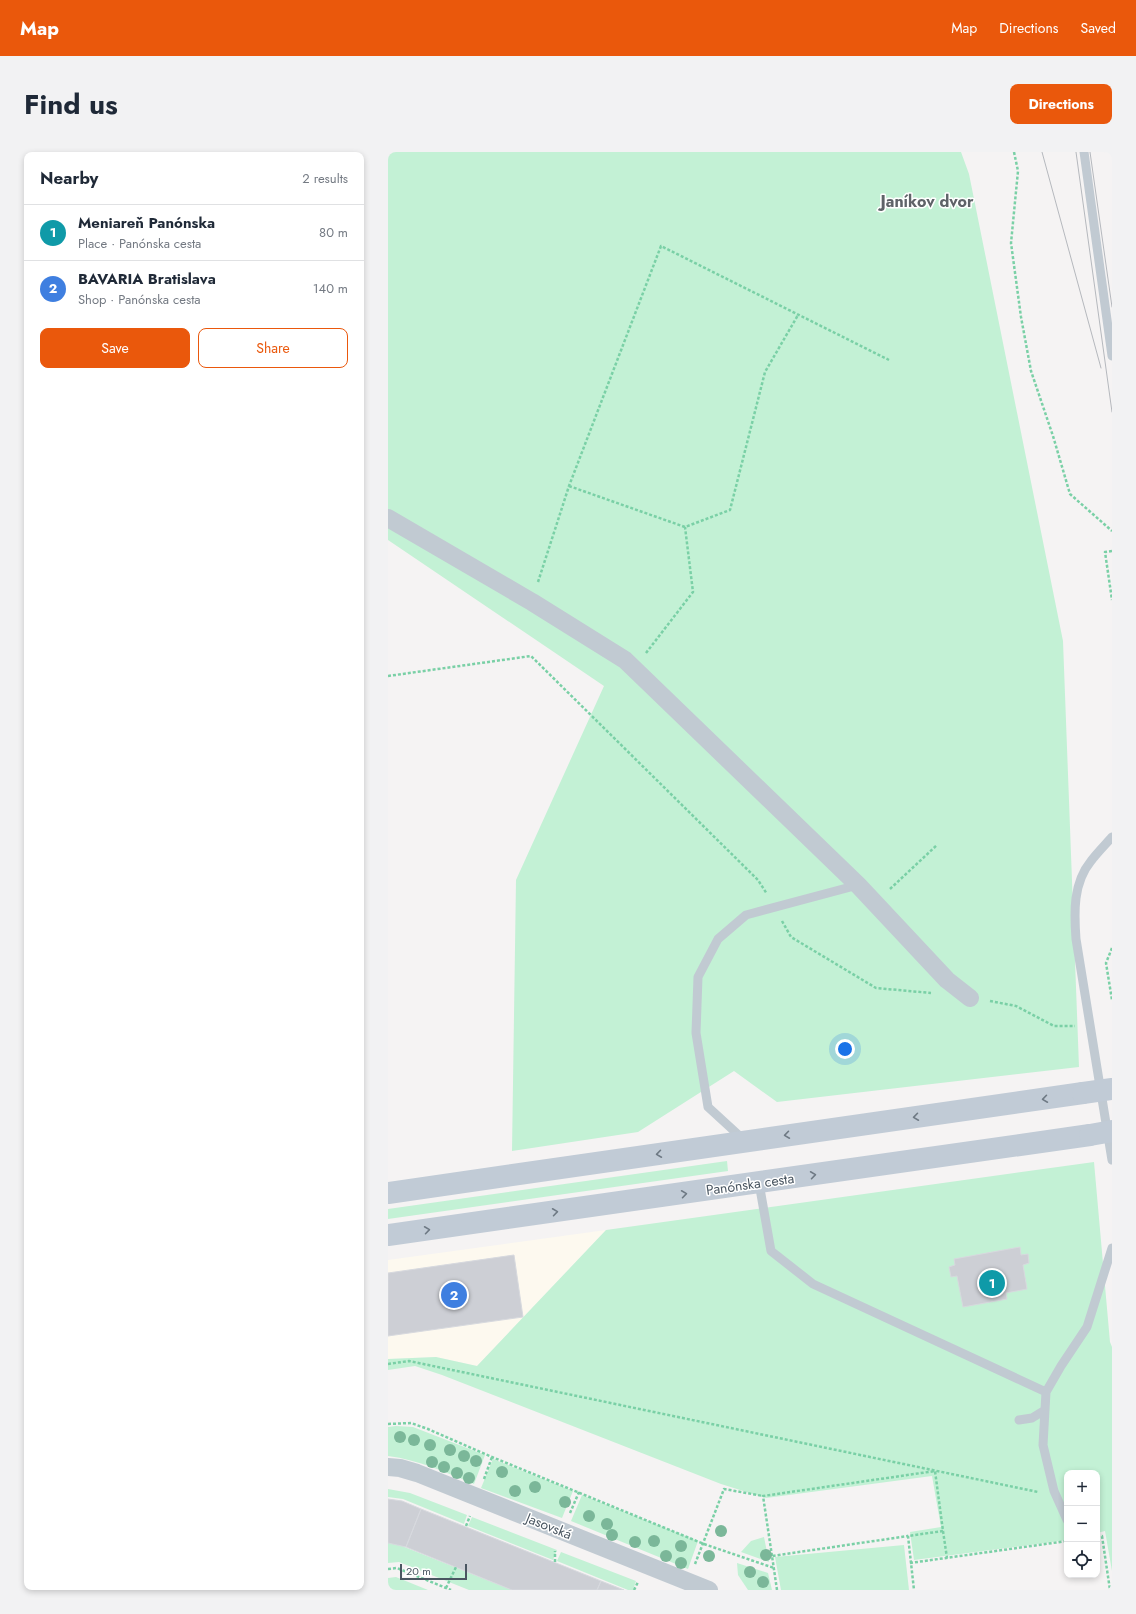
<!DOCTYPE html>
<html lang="en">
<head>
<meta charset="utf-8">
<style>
	:root { --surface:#fff; --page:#f2f2f3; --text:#1f2937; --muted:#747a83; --line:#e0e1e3; --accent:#ea580c }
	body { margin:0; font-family:Jost,sans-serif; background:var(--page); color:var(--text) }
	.controls { position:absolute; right:12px; bottom:12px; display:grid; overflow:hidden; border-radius:8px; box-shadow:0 2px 6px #0003 }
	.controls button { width:36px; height:36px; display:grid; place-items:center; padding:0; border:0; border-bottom:1px solid var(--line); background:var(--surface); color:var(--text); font:20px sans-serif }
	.scale { position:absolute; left:12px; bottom:10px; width:67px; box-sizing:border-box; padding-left:4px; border:2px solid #4a5661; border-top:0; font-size:11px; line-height:14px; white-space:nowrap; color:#4a5661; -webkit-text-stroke:3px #fff; paint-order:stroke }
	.you { position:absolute; left:457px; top:897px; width:14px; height:14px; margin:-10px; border:3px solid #fff; border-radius:50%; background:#1a73e8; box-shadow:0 0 0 6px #1a73e833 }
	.badge { display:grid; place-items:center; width:26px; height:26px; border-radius:50%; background:var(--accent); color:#fff; font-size:13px; font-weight:700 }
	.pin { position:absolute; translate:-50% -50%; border:2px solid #fff; box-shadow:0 1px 4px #0006 }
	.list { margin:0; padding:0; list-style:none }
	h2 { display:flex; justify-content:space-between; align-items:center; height:52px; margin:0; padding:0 16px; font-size:17px }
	h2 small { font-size:13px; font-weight:400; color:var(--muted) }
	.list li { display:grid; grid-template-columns:26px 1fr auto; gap:12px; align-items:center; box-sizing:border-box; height:56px; padding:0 16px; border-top:1px solid var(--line) }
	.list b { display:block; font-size:15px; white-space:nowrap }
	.list p { margin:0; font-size:13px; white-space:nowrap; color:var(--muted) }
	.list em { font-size:13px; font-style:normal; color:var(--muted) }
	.actions { display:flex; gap:8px; padding:12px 16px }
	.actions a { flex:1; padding:9px 0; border:1px solid var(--accent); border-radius:8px; text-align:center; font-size:14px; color:var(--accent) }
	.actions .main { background:var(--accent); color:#fff }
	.icon { flex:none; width:22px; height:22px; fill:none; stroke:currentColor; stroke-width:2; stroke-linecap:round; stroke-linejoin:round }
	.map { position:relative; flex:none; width:724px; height:1438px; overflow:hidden; border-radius:8px }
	header { display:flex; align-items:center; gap:24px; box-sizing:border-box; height:56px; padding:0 20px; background:var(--accent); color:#fff }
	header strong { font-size:19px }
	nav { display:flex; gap:22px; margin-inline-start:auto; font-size:14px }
	.intro { display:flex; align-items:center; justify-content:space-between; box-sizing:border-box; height:96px; padding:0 24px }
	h1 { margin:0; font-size:28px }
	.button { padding:10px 18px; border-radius:8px; background:var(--accent); color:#fff; font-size:14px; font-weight:700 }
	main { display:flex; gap:24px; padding:0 24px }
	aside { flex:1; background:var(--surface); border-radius:8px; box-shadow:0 2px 6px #0003 }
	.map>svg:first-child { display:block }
</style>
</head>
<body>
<header>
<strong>Map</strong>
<nav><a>Map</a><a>Directions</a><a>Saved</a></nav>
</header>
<div class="intro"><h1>Find us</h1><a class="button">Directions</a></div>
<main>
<aside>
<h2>Nearby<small>2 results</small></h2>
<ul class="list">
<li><span class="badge" style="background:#0f9aa8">1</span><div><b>Meniareň Panónska</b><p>Place · Panónska cesta</p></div><em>80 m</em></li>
<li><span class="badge" style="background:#3f7fe0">2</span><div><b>BAVARIA Bratislava</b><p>Shop · Panónska cesta</p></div><em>140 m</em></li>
</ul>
<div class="actions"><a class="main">Save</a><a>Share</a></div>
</aside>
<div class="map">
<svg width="724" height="1438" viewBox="0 0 724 1438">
	<rect width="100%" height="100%" fill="#f5f3f3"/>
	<path fill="#fdf9ef" d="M218,1078L89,1214L48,1205L0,1207V1108Z"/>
	<path fill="#c3f1d5" d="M0,0H573L581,22L675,489L691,915L389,950L346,919L250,980L124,999L128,728L216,534L0,388Z
		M339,1009L340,1019L0,1067V1057Z
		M706,1010L722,1190L724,1195V1419L717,1379L709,1381V1321H679V1388L526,1408L522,1380L553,1375L544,1324L378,1346L333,1332L54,1223L27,1214L0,1218V1207L48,1205L89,1214L218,1078Z
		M8,1274L25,1275L97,1303L86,1332C57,1320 31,1308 0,1304V1275Z
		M105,1307L185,1339L174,1366L93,1336Z
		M0,1337L22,1341L79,1363L76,1372L15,1347L0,1345Z
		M194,1343L310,1389L300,1417L183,1369Z
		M84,1365L169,1398L165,1408L80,1374Z
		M376,1385L381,1410L353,1400L363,1389Z
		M0,1391L9,1392L124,1438H81L11,1410L0,1411Z
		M516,1393L521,1438H393L387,1405Z
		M173,1400L248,1429L245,1438H240L169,1409Z
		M349,1411L380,1421L384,1438H360L350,1423Z
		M8,1425L40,1438H0V1426Z"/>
	<path fill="#cdcfd5" stroke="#d7d9de" d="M632,1095L633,1103L640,1102L641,1111L635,1113L639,1137L618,1141L619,1147L575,1155L569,1124L563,1125L561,1115L567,1113L566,1107Z
		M126,1103L135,1165L0,1184V1121Z
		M0,1347L14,1349L33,1357L18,1395L0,1391Z
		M33,1357L213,1429L209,1438H124L18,1395Z
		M213,1429L236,1438H209Z"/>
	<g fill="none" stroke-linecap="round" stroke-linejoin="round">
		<path stroke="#7ad0a6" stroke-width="2.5" stroke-dasharray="3 2" stroke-linecap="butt" d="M626,0L630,19L623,91L633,165L643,219L665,284L682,342L724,379
			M181,334L297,375L342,358L377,220L410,163
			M724,399L717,400L724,448
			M150,430L181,334L273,94L501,208
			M258,501L305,440L297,375
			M0,524L143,504L370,728L379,742
			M502,737L549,693
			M394,769L403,785L488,836L543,841
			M724,796L718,811L724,848
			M602,849L628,854L666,874H687
			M0,1212L21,1209L650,1340
			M0,1272L23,1271L40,1277L104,1305L316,1392L386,1416
			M96,1327L104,1305
			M182,1361L191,1340
			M78,1374L82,1364
			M555,1379L559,1406
			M709,1385L714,1384L722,1438
			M384,1404L375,1344L547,1319L555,1379L520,1384L526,1438
			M167,1410V1399
			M522,1411L679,1389
			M307,1412L336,1337L375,1344
			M0,1417L9,1416L63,1438
			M58,1436L68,1415
			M246,1438L250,1430
			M389,1438L384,1404L520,1384"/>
		<path stroke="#c1cad2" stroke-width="9" d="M696,0L724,204
			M724,685C717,693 709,701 703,709C685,731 686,760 688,787L724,1008
			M356,988L320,955L308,881L310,825L330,787L358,763L470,733
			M371,1031L383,1099L425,1132L658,1240
			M631,1268L644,1266L657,1258
			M679,1368L666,1339L655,1293L658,1240L673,1214L699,1175L724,1096"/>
		<path stroke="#c1cad2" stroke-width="18" d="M0,366L144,450L237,508L470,733L559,828L582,846
			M0,1315L12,1316L29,1321L321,1438"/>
		<path stroke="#c1cbd6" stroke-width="22" d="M0,1041L695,941
			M0,1083L702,983"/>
		<path stroke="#b5b8bd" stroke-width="1" d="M654,0L713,216
			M688,0L724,260
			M702,0L724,155"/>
		<path stroke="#c1cbd6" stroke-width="22" d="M695,941L724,937
			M702,983L724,979"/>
	</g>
	<g fill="#7bb799">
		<circle cx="12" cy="1285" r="6"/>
		<circle cx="26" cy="1288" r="6"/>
		<circle cx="42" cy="1293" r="6"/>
		<circle cx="62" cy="1298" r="6"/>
		<circle cx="76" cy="1304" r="6"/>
		<circle cx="88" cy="1309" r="6"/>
		<circle cx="44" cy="1310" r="6"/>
		<circle cx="56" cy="1315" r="6"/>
		<circle cx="114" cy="1320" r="6"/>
		<circle cx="69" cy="1321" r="6"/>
		<circle cx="81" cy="1326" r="6"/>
		<circle cx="147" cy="1335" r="6"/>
		<circle cx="127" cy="1339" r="6"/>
		<circle cx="177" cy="1350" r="6"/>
		<circle cx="201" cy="1364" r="6"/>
		<circle cx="219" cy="1372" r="6"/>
		<circle cx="333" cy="1379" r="6"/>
		<circle cx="224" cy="1383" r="6"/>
		<circle cx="266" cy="1389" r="6"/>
		<circle cx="247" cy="1390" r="6"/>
		<circle cx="293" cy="1394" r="6"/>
		<circle cx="378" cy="1403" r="6"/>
		<circle cx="278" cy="1404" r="6"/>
		<circle cx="321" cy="1404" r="6"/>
		<circle cx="293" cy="1411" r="6"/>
		<circle cx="362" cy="1420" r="6"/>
		<circle cx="375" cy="1430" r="6"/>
	</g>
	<defs><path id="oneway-chevron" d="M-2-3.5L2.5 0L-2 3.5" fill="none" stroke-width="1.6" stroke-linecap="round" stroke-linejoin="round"/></defs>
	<g stroke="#6e7984">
		<use href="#oneway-chevron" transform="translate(657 947) rotate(172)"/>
		<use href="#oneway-chevron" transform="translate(528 965) rotate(172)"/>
		<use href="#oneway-chevron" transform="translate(399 983) rotate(172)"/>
		<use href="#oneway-chevron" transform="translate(271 1002) rotate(172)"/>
		<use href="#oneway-chevron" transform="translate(425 1023) rotate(-8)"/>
		<use href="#oneway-chevron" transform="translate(296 1042) rotate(-8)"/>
		<use href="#oneway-chevron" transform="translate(167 1060) rotate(-8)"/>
		<use href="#oneway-chevron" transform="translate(39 1078) rotate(-8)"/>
	</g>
	<g text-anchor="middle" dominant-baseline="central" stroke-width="3" stroke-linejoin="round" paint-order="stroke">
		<g font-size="14" fill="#4a5661" stroke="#fff">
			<text transform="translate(362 1032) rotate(-8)">Panónska cesta</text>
			<text transform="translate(161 1374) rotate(22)">Jasovská</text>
		</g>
		<g font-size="16" font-weight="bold" fill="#5f6368" stroke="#fff">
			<text x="539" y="49">Janíkov dvor</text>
		</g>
	</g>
</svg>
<div class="controls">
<button>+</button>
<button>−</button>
<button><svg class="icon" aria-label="locate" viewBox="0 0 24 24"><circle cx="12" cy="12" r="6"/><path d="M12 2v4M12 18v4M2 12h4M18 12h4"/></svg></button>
</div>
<div class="scale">20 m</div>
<div class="you"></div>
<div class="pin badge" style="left:604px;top:1131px;background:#0f9aa8">1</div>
<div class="pin badge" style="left:66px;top:1143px;background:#3f7fe0">2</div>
</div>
</main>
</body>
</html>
